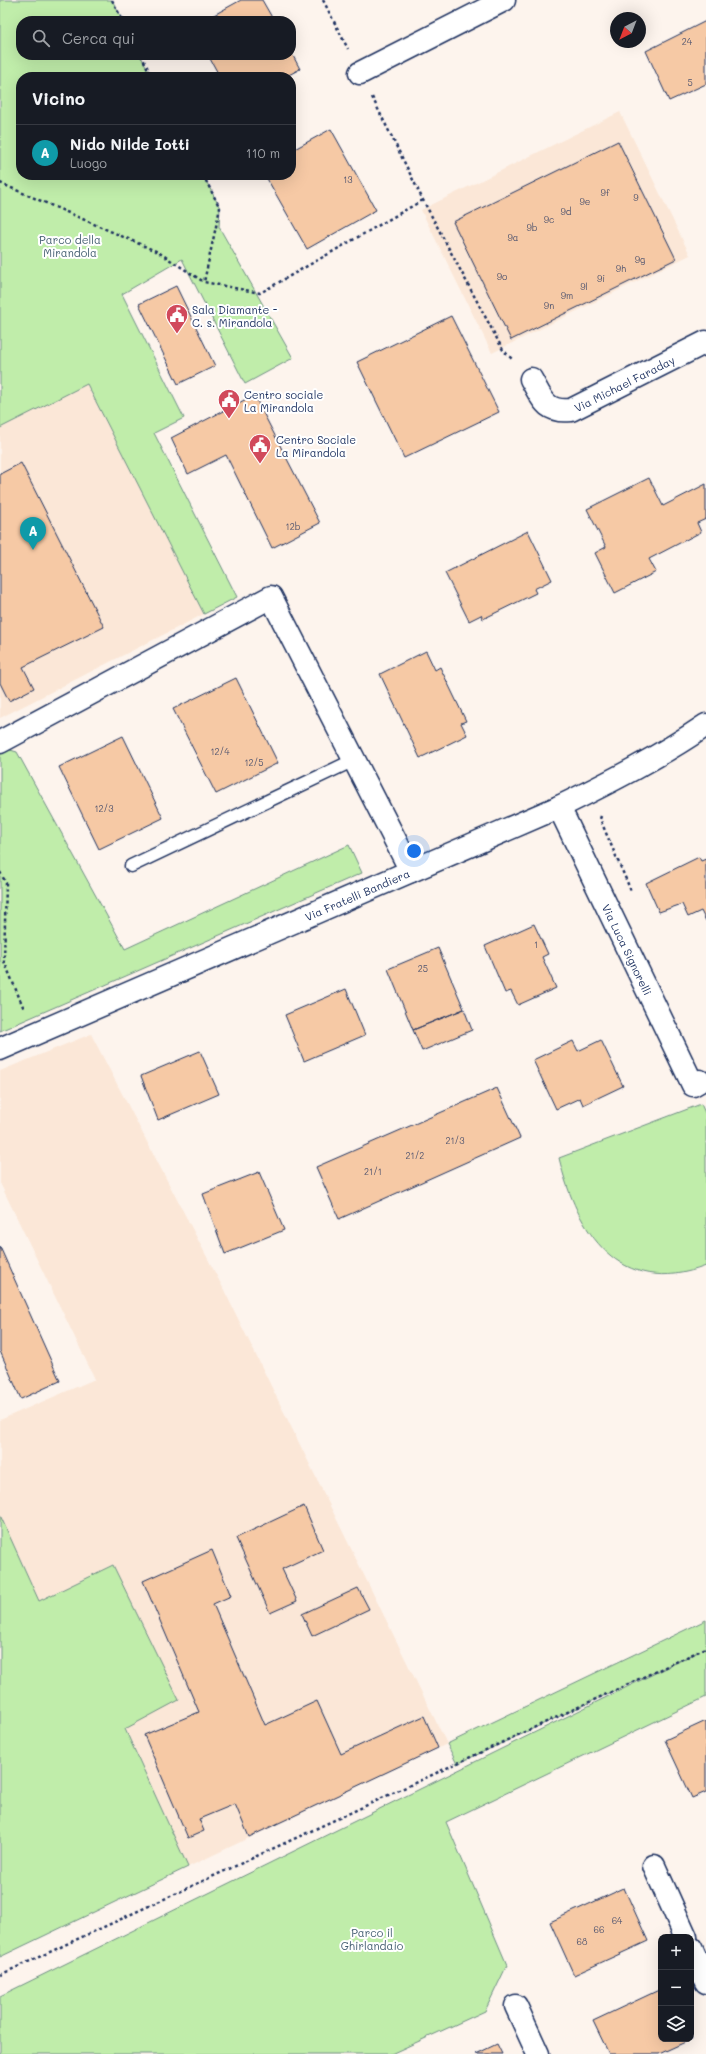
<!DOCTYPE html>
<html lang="it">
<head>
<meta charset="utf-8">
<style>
	:root { --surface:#171b24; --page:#242831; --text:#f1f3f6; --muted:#9ea1a6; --line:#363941; --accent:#7c3aed }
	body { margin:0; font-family:Mali,sans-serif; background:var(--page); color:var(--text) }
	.controls { position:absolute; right:12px; bottom:12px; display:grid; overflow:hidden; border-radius:8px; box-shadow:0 4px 16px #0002 }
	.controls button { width:36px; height:36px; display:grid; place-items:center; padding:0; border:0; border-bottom:1px solid var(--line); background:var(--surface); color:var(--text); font:20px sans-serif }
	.compass { position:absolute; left:610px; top:12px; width:36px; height:36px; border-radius:50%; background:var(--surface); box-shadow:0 4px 16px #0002; rotate:222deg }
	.you { position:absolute; left:414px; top:851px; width:14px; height:14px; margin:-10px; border:3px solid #fff; border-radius:50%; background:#1a73e8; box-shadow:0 0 0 6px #1a73e833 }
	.badge { display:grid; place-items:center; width:26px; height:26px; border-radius:50%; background:var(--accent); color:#fff; font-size:13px; font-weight:700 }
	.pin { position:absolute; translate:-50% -33px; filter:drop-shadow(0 1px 2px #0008) }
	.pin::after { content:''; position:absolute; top:21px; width:14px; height:12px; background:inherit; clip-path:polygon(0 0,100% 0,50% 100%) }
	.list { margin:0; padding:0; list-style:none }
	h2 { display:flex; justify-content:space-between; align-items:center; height:52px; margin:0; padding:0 16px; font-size:17px }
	h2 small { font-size:13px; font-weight:400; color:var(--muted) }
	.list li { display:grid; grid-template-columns:26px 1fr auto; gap:12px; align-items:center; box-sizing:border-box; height:56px; padding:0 16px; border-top:1px solid var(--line) }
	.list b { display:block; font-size:15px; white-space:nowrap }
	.list p { margin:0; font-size:13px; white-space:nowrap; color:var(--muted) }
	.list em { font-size:13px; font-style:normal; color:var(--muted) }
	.icon { flex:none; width:22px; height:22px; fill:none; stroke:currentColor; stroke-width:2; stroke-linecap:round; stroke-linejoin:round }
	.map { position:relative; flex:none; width:706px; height:2054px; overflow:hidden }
	.search { position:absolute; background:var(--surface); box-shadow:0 4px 16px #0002; left:16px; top:16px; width:280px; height:44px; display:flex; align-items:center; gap:10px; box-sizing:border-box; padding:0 14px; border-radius:16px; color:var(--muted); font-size:15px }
	.panel { position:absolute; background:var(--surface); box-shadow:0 4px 16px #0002; left:16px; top:72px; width:280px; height:108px; border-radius:16px }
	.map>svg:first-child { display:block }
</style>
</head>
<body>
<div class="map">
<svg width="706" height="2054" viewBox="0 0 706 2054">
	<rect width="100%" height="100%" fill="#fdf4ed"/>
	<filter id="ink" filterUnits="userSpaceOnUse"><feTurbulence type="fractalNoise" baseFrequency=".025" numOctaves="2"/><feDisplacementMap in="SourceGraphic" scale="8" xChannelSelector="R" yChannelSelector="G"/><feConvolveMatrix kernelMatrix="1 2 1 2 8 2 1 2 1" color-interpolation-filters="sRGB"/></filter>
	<g filter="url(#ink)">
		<path fill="#fbe7d7" d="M620,112L690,255L492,353L421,210Z
			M87,384L204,614L0,718V428Z
			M91,1034L222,1286L447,1744L188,1867L125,1728L178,1700L113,1565L39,1601L0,1515V1420L95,1379L0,1183V1071Z"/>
		<path fill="#c0edaa" stroke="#6e8e84" d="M0,0H112L123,21H21V55H140L152,77H21V175H203L220,208L219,227L293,358L245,384L182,259L122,294L184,418L154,433L237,597L204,614L87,384L0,428Z
			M0,747L17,752L125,949L349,845L362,873L0,1031Z
			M701,1104L706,1115V1266C619,1299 577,1232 559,1158Z
			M0,1515L39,1601L113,1565L179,1700L125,1729L188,1867L0,1957Z
			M706,1620V1697L446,1822L507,1965L485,2011L391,2054H0V1996L700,1651L457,1764L447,1744Z"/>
		<path fill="#f6c9a5" stroke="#1b2f5e" d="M241,0H262L274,21H203Z
			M706,21V84L669,101L646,51Z
			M291,52L300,69L285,77H220L208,55H291Z
			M331,129L376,210L307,249L265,175H291V151Z
			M618,141L676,259L511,340L453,222Z
			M176,286L215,366L178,384L139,304Z
			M451,316L499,412L404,458L357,362Z
			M254,395L320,523L272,548L226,455L188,474L171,438Z
			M21,463L104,627L23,667L34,688L9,701L0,683V474Z
			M649,478L663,506L706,484V519L697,523L701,532L649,559L656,572L615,593L595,553L606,547L587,509Z
			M528,531L552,580L534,589L536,593L483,619L481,615L469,621L445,573Z
			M426,651L435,670L440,667L466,721L461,723L467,735L420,758L380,674Z
			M236,678L278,763L216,794L173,709Z
			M123,736L163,818L99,849L59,767Z
			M699,857L701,861L706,859V921L701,911L688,917L682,904L659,912L646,883Z
			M534,924L548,954L542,957L556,988L518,1005L511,991L505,993L485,946Z
			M438,948L464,1009L413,1030L388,969Z
			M346,989L365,1035L304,1061L285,1015Z
			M464,1009L472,1030L422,1051L413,1030Z
			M601,1040L623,1086L583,1105L580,1098L556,1109L533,1060L573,1041L578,1051Z
			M200,1051L219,1094L158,1120L141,1076Z
			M497,1088L520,1138L339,1219L316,1167Z
			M259,1172L284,1230L225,1254L203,1194Z
			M0,1247L60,1381L21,1399L0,1351Z
			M304,1506L323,1550L282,1569L297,1601L270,1613L236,1538Z
			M212,1550L231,1596L213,1604L265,1725L317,1701L341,1754L424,1716L438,1748L249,1837L235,1804L199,1819L204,1831L188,1838L144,1735L199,1712L143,1581Z
			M358,1588L369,1609L312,1636L302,1614Z
			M706,1721V1792L692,1798L665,1740Z
			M624,1888L648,1941L574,1975L550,1922Z
			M661,1989V2039H691V2036L692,2039L659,2054H609L593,2021Z
			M497,2044L502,2054H476Z"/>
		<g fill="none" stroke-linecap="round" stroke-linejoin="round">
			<g stroke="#1b2f5e" stroke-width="15">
				<path id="service" d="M131,866L354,760"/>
			</g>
			<g stroke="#1b2f5e" stroke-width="25">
				<g id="minor">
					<path d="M360,73L504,0"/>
					<path id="s1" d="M531,379C542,398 545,413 571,410L706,342"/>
					<path d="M0,742L271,597L411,871"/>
					<path id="s2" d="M559,807L693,1085L700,1081"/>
					<path d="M654,1866L686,1937"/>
					<path d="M691,1948L706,1982"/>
					<path d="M516,2006L538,2054"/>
				</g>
			</g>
			<g stroke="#1b2f5e" stroke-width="25">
				<g id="tertiary">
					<path id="s3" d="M0,1049L559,807C610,782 659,757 706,725"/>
				</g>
			</g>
			<path stroke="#1b2f5e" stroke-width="2.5" stroke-dasharray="3 3" stroke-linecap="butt" d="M112,0L123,21
				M323,0L348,49
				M141,55L152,77
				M372,97L423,200L503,350L513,360
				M203,175L220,208L204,282
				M0,183L158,252L204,282L260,293L423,200
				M601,816L600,819L631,891
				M0,872L6,883L4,961L24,1009
				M0,1975L706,1648"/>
			<use href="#service" stroke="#fff" stroke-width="12"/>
			<use href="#minor" stroke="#fff" stroke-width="22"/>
			<use href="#tertiary" stroke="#fff" stroke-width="22"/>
		</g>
	</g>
	<defs>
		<g id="civic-pin" transform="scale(1.15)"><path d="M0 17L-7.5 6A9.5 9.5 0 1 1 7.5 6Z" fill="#d1495b" stroke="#fff"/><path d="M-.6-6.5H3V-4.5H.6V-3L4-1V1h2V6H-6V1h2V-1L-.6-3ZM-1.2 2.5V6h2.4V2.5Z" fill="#fff"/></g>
	</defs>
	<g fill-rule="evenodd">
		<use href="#civic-pin" x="177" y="315"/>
		<use href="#civic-pin" x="229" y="400"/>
		<use href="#civic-pin" x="260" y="445"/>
	</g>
	<g text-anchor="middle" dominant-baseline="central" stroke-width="4" stroke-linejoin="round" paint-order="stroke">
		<g font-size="9" fill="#525670">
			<text x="687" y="41">24</text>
			<text x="690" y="82">5</text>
			<text x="348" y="179">13</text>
			<text x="605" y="192">9f</text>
			<text x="636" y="197">9</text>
			<text x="585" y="201">9e</text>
			<text x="566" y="211">9d</text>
			<text x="549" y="219">9c</text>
			<text x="532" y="227">9b</text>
			<text x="513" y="237">9a</text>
			<text x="640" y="259">9g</text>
			<text x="621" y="268">9h</text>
			<text x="502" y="276">9o</text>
			<text x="601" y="278">9i</text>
			<text x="584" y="286">9l</text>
			<text x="567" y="295">9m</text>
			<text x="549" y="305">9n</text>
			<text x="293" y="526">12b</text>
			<text x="220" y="751">12/4</text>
			<text x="254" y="762">12/5</text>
			<text x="104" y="808">12/3</text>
			<text x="536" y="944">1</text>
			<text x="423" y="968">25</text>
			<text x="455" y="1140">21/3</text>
			<text x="415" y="1155">21/2</text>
			<text x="373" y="1171">21/1</text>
			<text x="617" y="1920">64</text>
			<text x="599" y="1929">66</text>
			<text x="582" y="1941">68</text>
		</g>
		<g font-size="11" fill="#445e71" stroke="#fff">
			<text x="70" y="239">Parco della<tspan x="70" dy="13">Mirandola</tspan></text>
			<text x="372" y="1932">Parco il<tspan x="372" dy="13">Ghirlandaio</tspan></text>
		</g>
		<g font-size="11" fill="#1b2f5e" stroke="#fff" text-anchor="start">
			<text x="192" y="309">Sala Diamante -<tspan x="192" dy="13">C. s. Mirandola</tspan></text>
			<text x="244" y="394">Centro sociale<tspan x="244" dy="13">La Mirandola</tspan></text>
			<text x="276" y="439">Centro Sociale<tspan x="276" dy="13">La Mirandola</tspan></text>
		</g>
		<g font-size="11" fill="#1b2f5e" stroke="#fff">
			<text stroke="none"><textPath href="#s1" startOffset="115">Via Michael Faraday</textPath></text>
			<text stroke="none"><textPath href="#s3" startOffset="389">Via Fratelli Bandiera</textPath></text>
			<text stroke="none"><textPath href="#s2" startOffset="158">Via Luca Signorelli</textPath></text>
		</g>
	</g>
</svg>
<div class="controls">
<button>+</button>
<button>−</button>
<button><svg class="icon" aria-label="layers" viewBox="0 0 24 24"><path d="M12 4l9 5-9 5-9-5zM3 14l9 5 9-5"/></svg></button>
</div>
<svg class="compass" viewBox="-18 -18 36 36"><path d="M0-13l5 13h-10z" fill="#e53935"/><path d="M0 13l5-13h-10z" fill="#9ea1a6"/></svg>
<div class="you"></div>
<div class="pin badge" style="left:33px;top:550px;background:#0f9aa8">A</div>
<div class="search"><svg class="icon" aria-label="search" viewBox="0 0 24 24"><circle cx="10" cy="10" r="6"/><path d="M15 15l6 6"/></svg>Cerca qui</div>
<section class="panel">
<h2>Vicino<small></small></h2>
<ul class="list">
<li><span class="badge" style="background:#0f9aa8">A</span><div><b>Nido Nilde Iotti</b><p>Luogo</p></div><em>110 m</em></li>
</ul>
</section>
</div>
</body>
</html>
